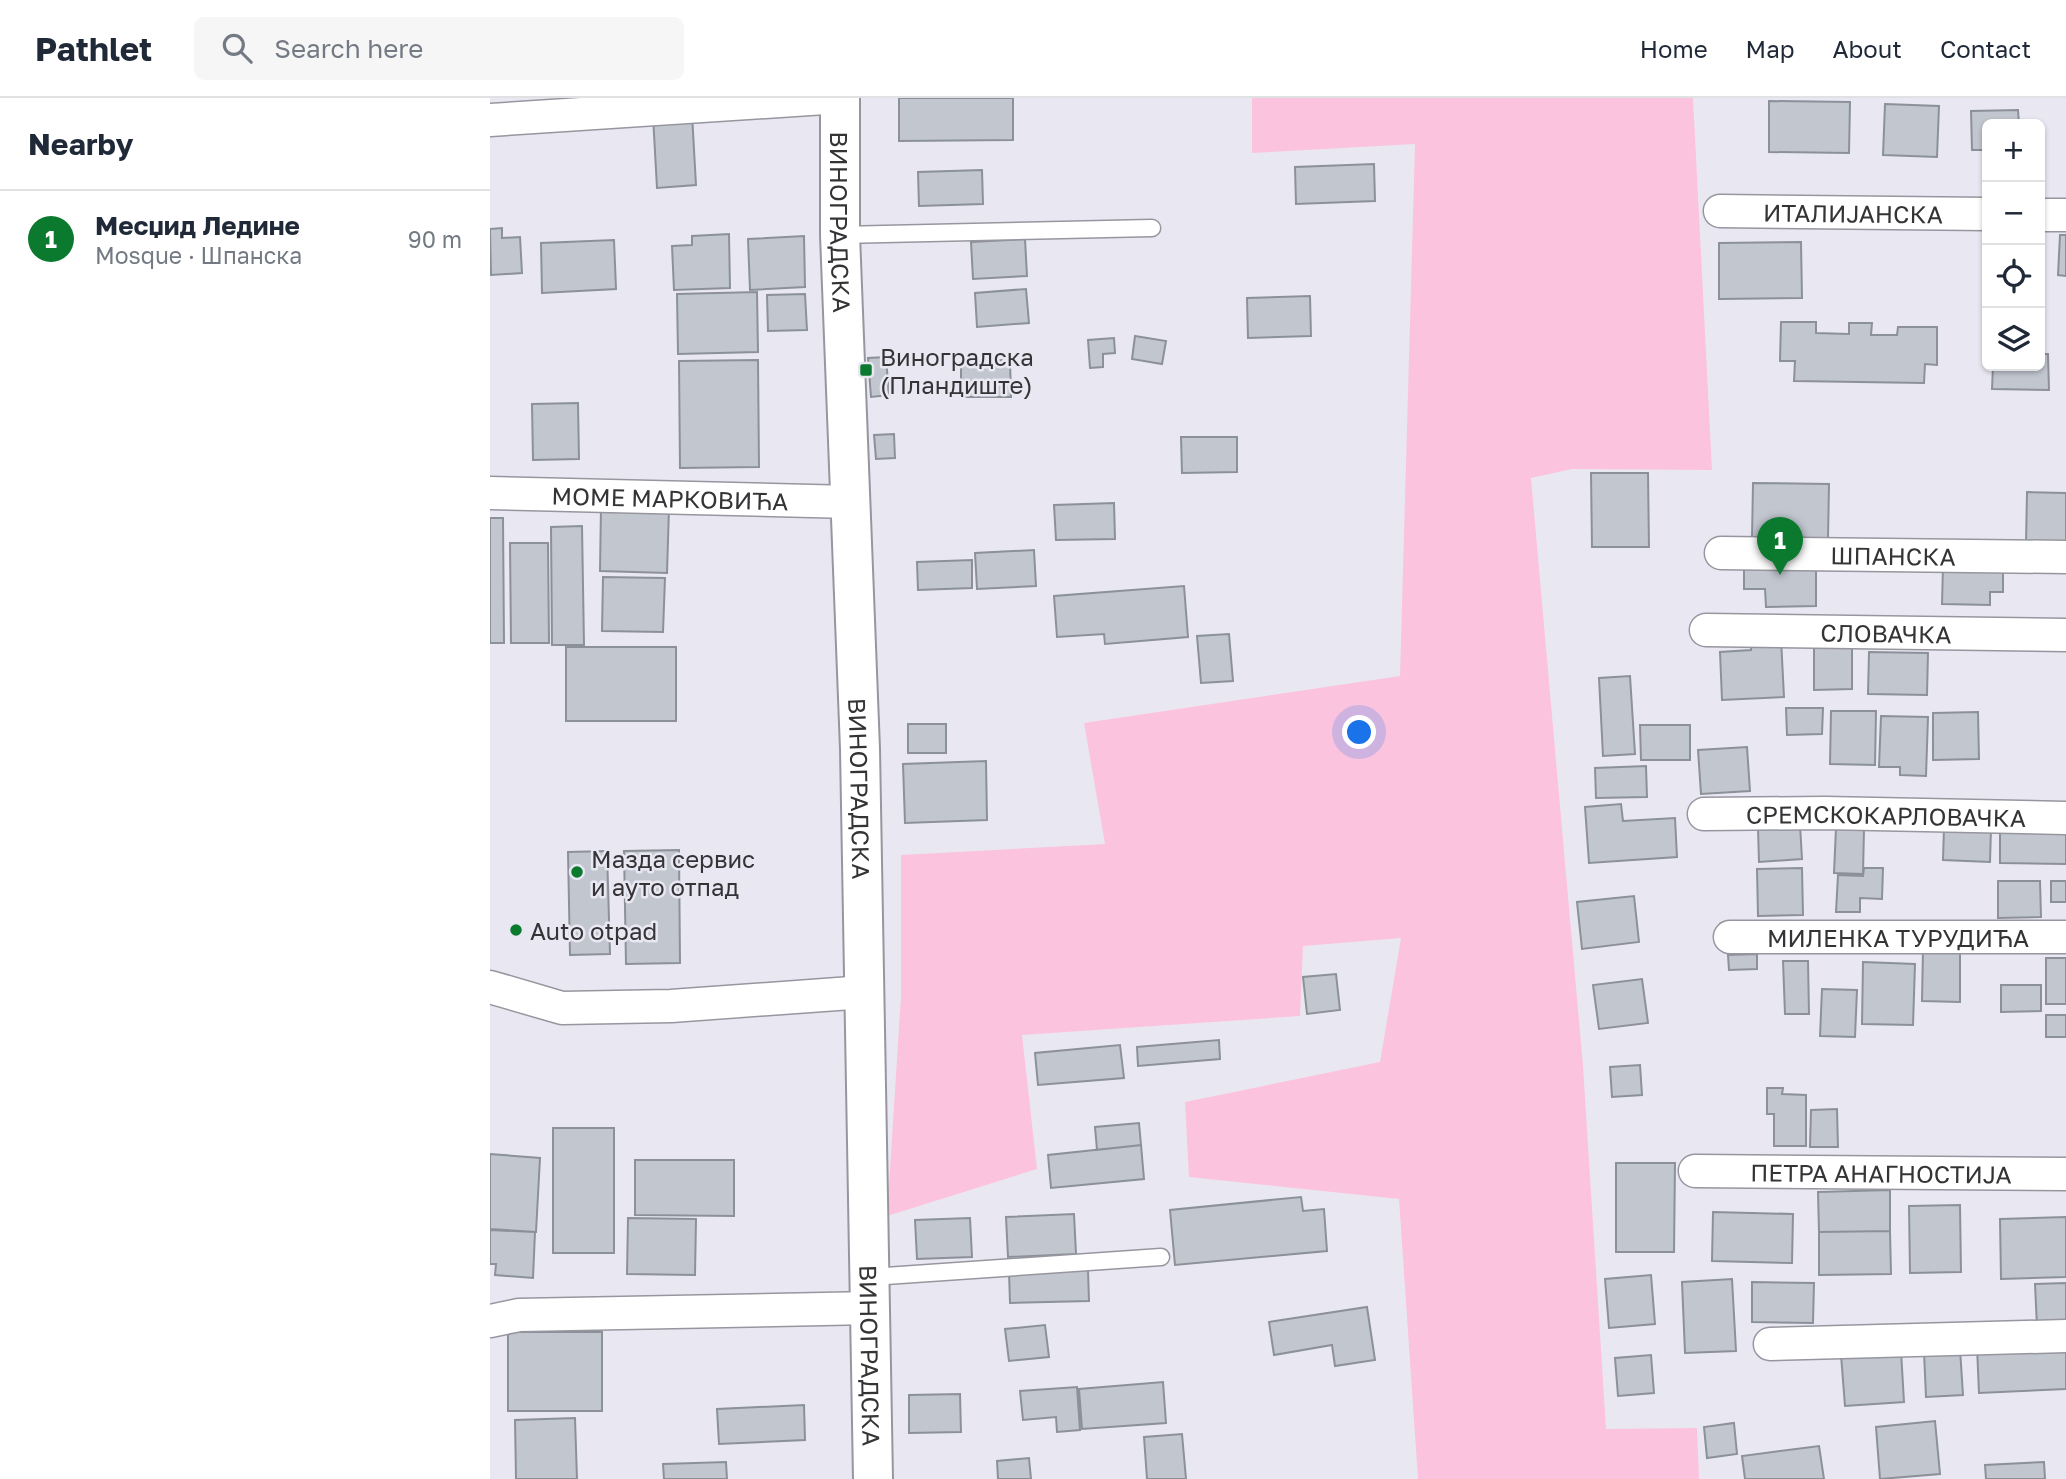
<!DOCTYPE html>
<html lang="en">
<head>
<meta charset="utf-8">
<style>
	:root { --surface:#fff; --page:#f6f6f7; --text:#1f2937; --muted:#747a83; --line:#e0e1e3; --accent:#0b792e }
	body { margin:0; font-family:"Golos Text",sans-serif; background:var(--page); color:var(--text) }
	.controls { position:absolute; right:21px; top:21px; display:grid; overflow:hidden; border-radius:10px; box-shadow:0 2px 5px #0004 }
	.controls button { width:63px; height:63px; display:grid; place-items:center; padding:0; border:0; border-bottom:2px solid var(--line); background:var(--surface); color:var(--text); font:35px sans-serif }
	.you { position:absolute; left:870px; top:635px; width:24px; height:24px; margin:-18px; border:5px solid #fff; border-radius:50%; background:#1a73e8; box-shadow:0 0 0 10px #1a73e833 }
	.badge { display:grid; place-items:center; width:46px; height:46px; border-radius:50%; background:var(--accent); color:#fff; font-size:23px; font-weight:700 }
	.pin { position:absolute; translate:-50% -58px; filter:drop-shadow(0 2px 4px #0008) }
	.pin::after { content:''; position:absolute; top:37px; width:24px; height:21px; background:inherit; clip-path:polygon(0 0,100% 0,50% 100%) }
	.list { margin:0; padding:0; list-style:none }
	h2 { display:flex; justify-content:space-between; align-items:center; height:91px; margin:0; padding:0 28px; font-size:30px }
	h2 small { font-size:23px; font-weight:400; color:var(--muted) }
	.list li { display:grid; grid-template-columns:46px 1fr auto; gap:21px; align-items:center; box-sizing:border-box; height:98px; padding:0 28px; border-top:2px solid var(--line) }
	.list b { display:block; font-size:26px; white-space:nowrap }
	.list p { margin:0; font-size:23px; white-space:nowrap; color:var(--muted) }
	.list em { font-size:23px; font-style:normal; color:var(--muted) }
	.icon { flex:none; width:38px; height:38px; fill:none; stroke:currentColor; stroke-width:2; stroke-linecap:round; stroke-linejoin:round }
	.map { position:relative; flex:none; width:1576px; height:1381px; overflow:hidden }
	header { display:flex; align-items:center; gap:42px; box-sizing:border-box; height:98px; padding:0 35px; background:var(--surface); border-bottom:2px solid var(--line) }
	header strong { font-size:33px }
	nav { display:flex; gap:38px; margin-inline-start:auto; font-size:24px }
	.search { width:490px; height:63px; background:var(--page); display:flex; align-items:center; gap:18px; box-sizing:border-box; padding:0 24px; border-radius:10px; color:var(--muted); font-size:26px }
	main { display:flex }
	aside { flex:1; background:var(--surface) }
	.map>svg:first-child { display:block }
</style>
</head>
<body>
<header>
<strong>Pathlet</strong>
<div class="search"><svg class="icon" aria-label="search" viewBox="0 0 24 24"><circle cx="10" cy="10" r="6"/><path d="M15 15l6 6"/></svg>Search here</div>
<nav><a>Home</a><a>Map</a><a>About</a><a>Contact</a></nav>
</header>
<main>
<aside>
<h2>Nearby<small></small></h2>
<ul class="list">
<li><span class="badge">1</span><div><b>Месџид Ледине</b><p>Mosque · Шпанска</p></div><em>90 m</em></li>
</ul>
</aside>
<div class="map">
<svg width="1576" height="1381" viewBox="0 0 1576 1381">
	<rect width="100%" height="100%" fill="#e9e8f2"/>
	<path fill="#fcc3df" d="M762,0H1203L1222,372L1082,371L1041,380L1093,968L1116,1331L1207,1330L1209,1381H928L909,1101L699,1079L695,1004L890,964L911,840L813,848L810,918L532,937L547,1071L397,1118L411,898V757L615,746L594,625L910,578L925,46L762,55Z"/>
	<path fill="#c1c6cf" stroke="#8c9199" stroke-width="2" d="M409,0H523V42L409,43Z
		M1279,3L1360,4L1359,55L1279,54Z
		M1395,6L1449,8L1447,59L1393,57Z
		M1528,12L1529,26H1497V52H1482L1481,13Z
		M202,16L206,87L167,90L163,18Z
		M884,66L885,103L806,106L805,69Z
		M492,72L493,106L429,108L428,74Z
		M12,130V140L30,139L32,175L1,177L0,131Z
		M239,136L240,190L184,192L182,148L202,147V138Z
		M1570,137H1576V178L1568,177Z
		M314,138L315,189L260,192L258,141Z
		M535,141L537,178L483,181L481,144Z
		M124,142L126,191L52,195L51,145Z
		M1311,144L1312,200L1229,201V145Z
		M536,191L539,225L487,229L485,195Z
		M267,194L268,254L188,256L187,196Z
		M315,196L317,232L278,233L277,197Z
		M820,198L821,238L758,240L757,200Z
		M1291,224H1326V235L1359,236V225H1382L1381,237H1407L1408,229H1447V267L1435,266L1434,285L1304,283L1305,263H1290Z
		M645,238L676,243L672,266L642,261Z
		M624,240L625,255L613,256V269L600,270L598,242Z
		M1550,256H1558L1559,292L1502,291L1503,268H1550Z
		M396,259L399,297L381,299L378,260Z
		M268,262L269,369L190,370L189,263Z
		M520,262L521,299H471V263Z
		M88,305L89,361L43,362L42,306Z
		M404,336L405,360L386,361L384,337Z
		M691,339H747V374L692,375Z
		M1101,375H1158L1159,449H1102Z
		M1263,385L1339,386L1338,441L1262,440Z
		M1537,394L1576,395V446L1536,445Z
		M624,405L625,441L566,442L564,407Z
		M111,409L179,410L177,475L110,473Z
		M0,420H13L14,545H0Z
		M92,428L94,547H62L61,429Z
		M20,445H58L59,545H21Z
		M544,452L546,488L487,491L485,455Z
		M482,462V490L428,492L427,464Z
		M1326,462V508L1276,509L1275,491H1254V464Z
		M1453,468L1513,469V494H1500V507L1452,506Z
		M113,479L175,480L173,534L112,533Z
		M694,488L698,539L615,546L614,536L567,539L564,498Z
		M739,536L743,583L711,585L707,538Z
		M1291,541L1294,599L1232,602L1230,554L1261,552V543Z
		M76,549H186V623H76Z
		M1324,549H1362V591L1324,592Z
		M1379,554L1438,555L1437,597L1378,596Z
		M1140,578L1145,656L1113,658L1109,580Z
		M1296,610H1333L1332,636L1297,637Z
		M1341,613H1386L1385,667L1340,666Z
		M1488,614L1489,661L1443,662V615Z
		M1391,618L1438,619L1436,678L1410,677V669H1389Z
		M418,626H456V655H418Z
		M1150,627H1200V662H1151Z
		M1257,649L1260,693L1211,696L1208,652Z
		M496,663L497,722L415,725L413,666Z
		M1156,668L1157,699L1106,700L1105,670Z
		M1131,706L1133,723L1185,720L1187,759L1099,765L1095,709Z
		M1310,727L1312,761L1269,764L1268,730Z
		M1454,729L1501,730L1500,764L1453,762Z
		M1346,730L1374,731L1373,776L1344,775Z
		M1510,731L1576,732V766L1510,765Z
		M189,752L190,865L136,866L134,753Z
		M117,753L120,856L80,857L78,754Z
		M1312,770L1313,817L1268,818L1267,771Z
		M1374,770H1393L1392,801L1370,800V814H1346L1348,777L1373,778Z
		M1508,783H1550L1551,819L1508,820Z
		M1561,783H1576V804H1561Z
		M1144,798L1149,844L1092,851L1087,804Z
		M1433,851H1470V904L1432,903Z
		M1267,856V871L1239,872L1238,857Z
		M1556,860H1576V906H1556Z
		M1293,863H1318L1319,916H1295Z
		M1373,864L1425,866L1423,927L1372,926Z
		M846,876L850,912L817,916L813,879Z
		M1152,881L1158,925L1109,931L1103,887Z
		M1511,887H1551V913L1511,914Z
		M1332,891L1367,892L1365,939L1330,938Z
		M1556,917H1576V939H1556Z
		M729,942L730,961L648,968L647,949Z
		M630,947L634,980L548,987L545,955Z
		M1150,967L1152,997L1122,999L1120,969Z
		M1277,990H1293L1292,996L1316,997V1048H1284V1016H1277Z
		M1347,1011L1348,1049H1320L1321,1012Z
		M649,1025L651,1047L607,1052L605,1029Z
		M63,1030H124V1155H63Z
		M651,1047L654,1081L561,1090L558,1057Z
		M0,1056L50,1060L46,1134L0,1131Z
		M145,1062H244V1118L145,1117Z
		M1126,1065H1185L1184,1154H1126Z
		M1400,1092V1133L1329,1134L1328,1094Z
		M811,1099L813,1113L834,1111L837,1153L685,1167L680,1112Z
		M1470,1107L1471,1174L1420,1175L1419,1108Z
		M1223,1114L1303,1116L1302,1165L1222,1163Z
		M584,1116L586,1156L518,1159L516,1119Z
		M1576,1119V1179L1511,1181L1510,1121Z
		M138,1120L206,1121L205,1177L137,1176Z
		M480,1120L482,1159L427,1161L425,1122Z
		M0,1132L45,1134L43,1180L5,1177L6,1166H0Z
		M1400,1133L1401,1176L1329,1177V1134Z
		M598,1172L599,1203L520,1205L519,1174Z
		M1161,1177L1165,1226L1119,1230L1115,1181Z
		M1242,1181L1246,1253L1195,1255L1192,1184Z
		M1262,1184L1324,1185L1323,1225L1262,1224Z
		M1576,1185V1228L1547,1229L1545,1186Z
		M877,1209L885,1262L845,1268L842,1247L784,1257L779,1224Z
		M555,1227L559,1259L519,1263L515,1231Z
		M18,1234H112V1313H18Z
		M1576,1245V1291L1489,1295L1487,1249Z
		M1470,1251L1473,1297L1436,1299L1434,1254Z
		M1411,1253L1414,1304L1355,1308L1351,1257Z
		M1161,1257L1164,1295L1128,1298L1125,1260Z
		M673,1284L676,1325L592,1331L589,1291Z
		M587,1289L590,1332L567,1334L566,1319L533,1322L530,1293Z
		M470,1296L471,1334L419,1335V1297Z
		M314,1307L315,1342L229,1346L227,1311Z
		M85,1320L87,1381H26L25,1322Z
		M1445,1323L1450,1376L1390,1381L1386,1329Z
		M1244,1325L1247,1356L1217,1360L1214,1329Z
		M692,1336L696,1381H657L654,1339Z
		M1329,1348L1334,1381H1255L1252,1358Z
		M539,1360L541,1381H508L507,1363Z
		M236,1364L237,1381H174L173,1366Z
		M1554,1364L1555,1381H1496L1495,1367Z"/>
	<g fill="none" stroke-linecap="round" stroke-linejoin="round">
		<g stroke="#97969f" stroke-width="19">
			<path id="service" d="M350,137L662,130
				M381,1179L671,1159"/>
		</g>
		<g stroke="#97969f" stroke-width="35">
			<g id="minor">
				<path d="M0,22L335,0"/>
				<path id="s1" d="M1230,113L1497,116"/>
				<path d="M1550,117H1576"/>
				<path id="s2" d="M0,395L361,404"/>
				<path id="s3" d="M1231,455L1576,459"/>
				<path id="s4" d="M1216,532L1576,537"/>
				<path id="s5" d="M1214,716L1335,715L1576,720"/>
				<path id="s6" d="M1240,839H1576"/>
				<path d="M0,889L72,910L181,908L375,894"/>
				<path id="s7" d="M1205,1073L1576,1076"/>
				<path d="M0,1223L29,1217L382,1210"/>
				<path d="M1280,1246L1576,1238"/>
			</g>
		</g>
		<g stroke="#97969f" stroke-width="42">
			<g id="tertiary">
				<path id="s8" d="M350,0V137L370,651L383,1381"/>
			</g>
		</g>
		<use href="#service" stroke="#fff" stroke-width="16"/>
		<use href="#minor" stroke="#fff" stroke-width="32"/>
		<use href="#tertiary" stroke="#fff" stroke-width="38"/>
	</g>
	<g fill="#0b792e" stroke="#e9e8f2" stroke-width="2.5">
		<rect x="369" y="265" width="14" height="14" rx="3.5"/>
		<circle cx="87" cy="774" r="7"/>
		<circle cx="26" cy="832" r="7"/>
	</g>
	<g text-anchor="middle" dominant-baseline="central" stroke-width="5" stroke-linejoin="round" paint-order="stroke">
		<g font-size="24" fill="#343437" stroke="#e9e8f2">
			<text stroke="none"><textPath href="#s1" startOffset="133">ИТАЛИЈАНСКА</textPath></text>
			<text stroke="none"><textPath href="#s8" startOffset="124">ВИНОГРАДСКА</textPath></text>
			<text stroke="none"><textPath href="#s2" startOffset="180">МОМЕ МАРКОВИЋА</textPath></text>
			<text stroke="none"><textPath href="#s3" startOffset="172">ШПАНСКА</textPath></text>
			<text stroke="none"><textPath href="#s4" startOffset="180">СЛОВАЧКА</textPath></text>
			<text stroke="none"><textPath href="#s8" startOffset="691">ВИНОГРАДСКА</textPath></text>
			<text stroke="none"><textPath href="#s5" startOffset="182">СРЕМСКОКАРЛОВАЧКА</textPath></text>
			<text stroke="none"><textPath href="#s6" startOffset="168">МИЛЕНКА ТУРУДИЋА</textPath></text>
			<text stroke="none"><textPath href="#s7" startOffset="186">ПЕТРА АНАГНОСТИЈА</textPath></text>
			<text stroke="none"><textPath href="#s8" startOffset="1258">ВИНОГРАДСКА</textPath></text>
		</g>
		<g font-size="24" fill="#343437" stroke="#e9e8f2" text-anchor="start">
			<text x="390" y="258">Виноградска<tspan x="390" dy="28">(Пландиште)</tspan></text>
			<text x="101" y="760">Мазда сервис<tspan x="101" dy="28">и ауто отпад</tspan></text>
			<text x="40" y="832">Auto otpad</text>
		</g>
	</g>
</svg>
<div class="controls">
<button>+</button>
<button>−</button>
<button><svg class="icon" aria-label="locate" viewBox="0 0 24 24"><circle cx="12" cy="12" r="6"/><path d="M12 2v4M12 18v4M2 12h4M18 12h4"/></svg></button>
<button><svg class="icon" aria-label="layers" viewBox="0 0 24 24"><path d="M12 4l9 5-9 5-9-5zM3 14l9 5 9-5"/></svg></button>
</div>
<div class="you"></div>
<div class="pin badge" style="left:1290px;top:477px">1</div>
</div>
</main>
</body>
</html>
